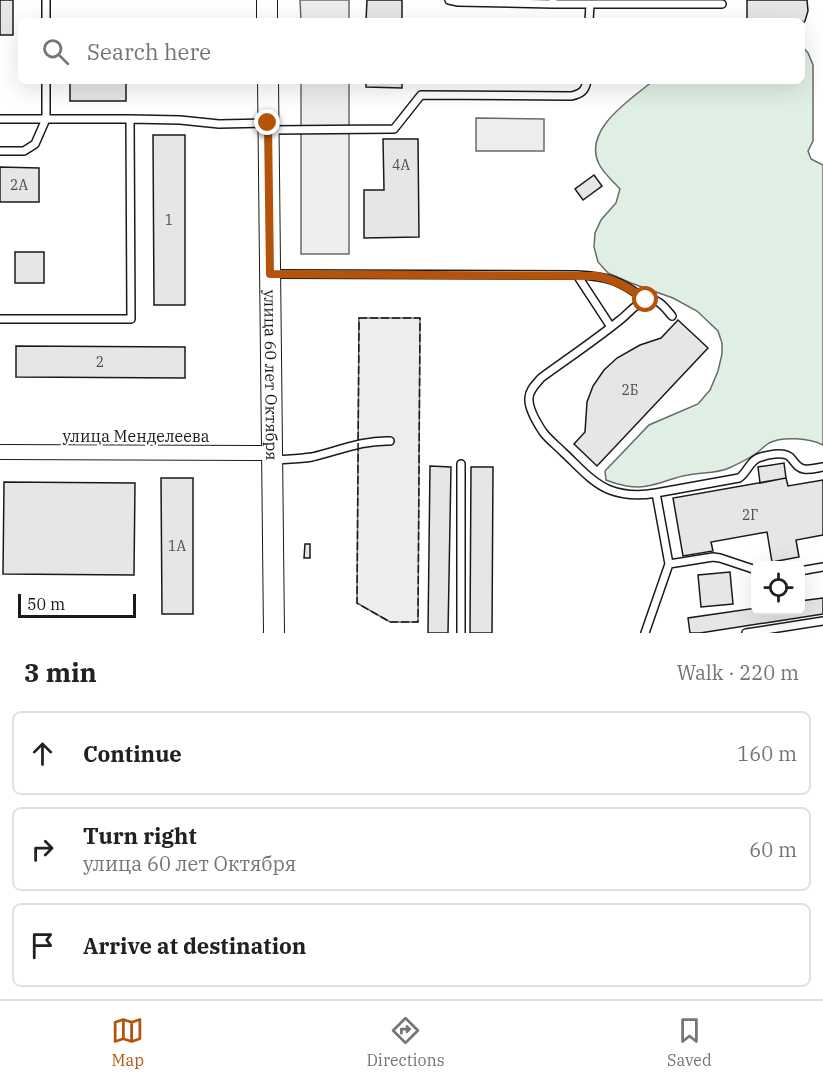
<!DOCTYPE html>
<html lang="en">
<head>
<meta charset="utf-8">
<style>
	:root { --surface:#fff; --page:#f6f6f6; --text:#202124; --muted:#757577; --line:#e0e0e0; --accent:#b45309 }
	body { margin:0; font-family:"IBM Plex Serif",serif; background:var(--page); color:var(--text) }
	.controls { position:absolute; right:18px; bottom:18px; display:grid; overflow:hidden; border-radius:9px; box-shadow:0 6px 24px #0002 }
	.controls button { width:54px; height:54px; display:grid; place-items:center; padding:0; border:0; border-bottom:2px solid var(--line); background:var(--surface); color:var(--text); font:30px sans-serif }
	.scale { position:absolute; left:18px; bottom:15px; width:118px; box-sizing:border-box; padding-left:6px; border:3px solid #1a1a1a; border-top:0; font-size:16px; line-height:21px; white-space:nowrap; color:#1a1a1a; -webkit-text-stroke:4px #fff; paint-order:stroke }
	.stop { position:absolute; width:18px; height:18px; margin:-14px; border:4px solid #b45309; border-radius:50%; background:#fff }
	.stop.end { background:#b45309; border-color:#fff; box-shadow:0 2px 6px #0008 }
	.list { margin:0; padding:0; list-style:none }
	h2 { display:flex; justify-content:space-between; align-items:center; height:78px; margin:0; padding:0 24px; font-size:26px }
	h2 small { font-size:20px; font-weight:400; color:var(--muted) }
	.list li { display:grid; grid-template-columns:39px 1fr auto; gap:18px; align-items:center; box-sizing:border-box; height:84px; margin:0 12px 12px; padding:0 12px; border:2px solid var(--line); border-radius:9px }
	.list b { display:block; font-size:22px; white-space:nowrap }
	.list p { margin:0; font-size:20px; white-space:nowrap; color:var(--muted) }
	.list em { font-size:20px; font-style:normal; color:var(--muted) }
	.icon { flex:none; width:33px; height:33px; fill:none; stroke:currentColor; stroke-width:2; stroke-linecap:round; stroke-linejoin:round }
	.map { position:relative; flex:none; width:823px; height:633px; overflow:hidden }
	.search { position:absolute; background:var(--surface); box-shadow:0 6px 24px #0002; left:18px; right:18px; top:18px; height:66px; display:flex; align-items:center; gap:15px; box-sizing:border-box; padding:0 21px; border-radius:9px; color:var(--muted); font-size:22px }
	.sheet { height:366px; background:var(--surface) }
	nav { display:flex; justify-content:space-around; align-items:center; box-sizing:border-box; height:84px; border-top:2px solid var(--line); background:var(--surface); font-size:16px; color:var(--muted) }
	nav a { display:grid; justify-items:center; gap:3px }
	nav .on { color:var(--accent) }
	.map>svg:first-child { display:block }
</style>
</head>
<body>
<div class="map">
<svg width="823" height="633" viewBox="0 0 823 633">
	<rect width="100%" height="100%" fill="#fff"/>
	<path fill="#e0efe3" stroke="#6a6a6a" stroke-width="1.5" d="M802,46L808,53L813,65V141L808,151L811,159L823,165V445C810,438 782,436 769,443C765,446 761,449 758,452C750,458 738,464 729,468C715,474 702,472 688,475C674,477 661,484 647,486C635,489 618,485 606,480L605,471L649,425L698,404L710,390L718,371L722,354V343L718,331L697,311L673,298L631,283L608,273L598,262L594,247L595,233L601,220L616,203L620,189C613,181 604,174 599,164C582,130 631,99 653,81H802Z"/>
	<path fill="#ededed" stroke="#6a6a6a" stroke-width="1.5" d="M300,0H349V21H301Z
		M301,81H349V254H301Z
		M476,118L544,119V151H476Z
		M359,318H420L418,622H390L357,603Z"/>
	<path fill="#e6e6e6" stroke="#1a1a1a" stroke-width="1.5" d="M0,0H13V35H0Z
		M367,0H402V21H366Z
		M747,0H807L808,11L805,21L802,25V21H747Z
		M70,81H126V101H70Z
		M366,81H402V88L366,87Z
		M153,135H185V305H154Z
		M383,139H418L419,237L364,238V190H384Z
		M0,167L39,168V202H0Z
		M594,175L602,186L583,200L575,189Z
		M15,252H44V283H15Z
		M678,320L708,348L597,466L574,444L585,432L587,402L593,386L604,370L617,358L640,345L661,338Z
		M16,346L185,347V378L16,377Z
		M784,463L786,478L760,483L758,467Z
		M430,466L451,467L448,633H428Z
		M471,467H493L492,633H470Z
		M161,478H193V614H162Z
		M786,478L788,486L823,480V535L796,540L799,557L772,562L767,532L711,542L713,551L683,556L673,498Z
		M4,482L135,483L134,575L3,574Z
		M305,544H310V558H304Z
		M730,572L733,604L701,607L698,575Z
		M823,598V614L700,633H690L688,618L756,608V610H800V601Z"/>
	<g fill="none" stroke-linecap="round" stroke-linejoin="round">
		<g stroke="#1a1a1a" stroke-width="10">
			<path id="service" d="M46,0V21
				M449,0L458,2L553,4V0
				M553,4H590L589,21
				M590,4H722
				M0,119H130
				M270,130L394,129L421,95L571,96C581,94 585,91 587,81
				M0,151H24L35,144L46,119V81
				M273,274L577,275L611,327
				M577,275C608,276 621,281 646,300
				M0,319H131L130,119L180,120L219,124L266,123
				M275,460C287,459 299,459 312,457C338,451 362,440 390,441
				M656,493L739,478C747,473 749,462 758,458C766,455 783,451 790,457C795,462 797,468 804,469C810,470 817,468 823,467
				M669,564L713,557L720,558L756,570
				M800,571L823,567
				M461,633V464
				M645,633L669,564L656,493C640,496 626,496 610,490C592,483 577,465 563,452C556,445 548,439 543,432C537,423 528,409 529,398C529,390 536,384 541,378C567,359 594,341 620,320C628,314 636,303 646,300C658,297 665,308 672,316
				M746,633L823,621"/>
		</g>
		<g stroke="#1a1a1a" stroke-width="16">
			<path id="minor" d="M0,452L272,453"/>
		</g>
		<g stroke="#1a1a1a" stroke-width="22">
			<g id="secondary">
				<path d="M267,0V21"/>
				<path id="s1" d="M268,81L274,633"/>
			</g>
		</g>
		<use href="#service" stroke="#fff" stroke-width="7"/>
		<use href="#minor" stroke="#fff" stroke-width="14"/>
		<use href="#secondary" stroke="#fff" stroke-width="20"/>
		<path stroke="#1a1a1a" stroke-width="1.5" stroke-dasharray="8 3" stroke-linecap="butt" d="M359,318H420L418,622H390L357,603Z"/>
	</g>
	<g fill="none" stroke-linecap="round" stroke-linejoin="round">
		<path stroke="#b45309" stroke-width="8" d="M268,123L270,274L597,276C616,280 630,288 646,300"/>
	</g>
	<g text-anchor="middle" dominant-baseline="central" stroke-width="4.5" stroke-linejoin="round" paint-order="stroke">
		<g font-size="14" fill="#4d4d4d">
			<text x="401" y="165">4А</text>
			<text x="19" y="185">2А</text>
			<text x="169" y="220">1</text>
			<text x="100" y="362">2</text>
			<text x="630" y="390">2Б</text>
			<text x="750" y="515">2Г</text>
			<text x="177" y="546">1А</text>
		</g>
		<g font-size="16" fill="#1a1a1a" stroke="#fff">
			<text stroke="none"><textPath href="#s1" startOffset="294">улица 60 лет Октября</textPath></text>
			<text x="136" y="436">улица Менделеева</text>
		</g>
	</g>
</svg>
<div class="controls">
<button><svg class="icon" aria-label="locate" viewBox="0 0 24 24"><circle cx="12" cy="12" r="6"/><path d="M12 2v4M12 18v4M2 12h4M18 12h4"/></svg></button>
</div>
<div class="scale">50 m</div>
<div class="stop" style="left:646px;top:300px"></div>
<div class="stop end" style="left:268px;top:123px"></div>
<div class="search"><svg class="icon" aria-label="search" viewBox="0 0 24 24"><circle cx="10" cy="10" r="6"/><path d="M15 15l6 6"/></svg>Search here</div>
</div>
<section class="sheet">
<h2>3 min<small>Walk · 220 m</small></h2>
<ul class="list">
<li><svg class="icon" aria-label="ahead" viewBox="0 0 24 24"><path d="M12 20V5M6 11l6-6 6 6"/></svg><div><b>Continue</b></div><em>160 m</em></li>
<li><svg class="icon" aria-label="right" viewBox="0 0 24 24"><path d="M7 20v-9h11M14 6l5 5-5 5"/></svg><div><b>Turn right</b><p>улица 60 лет Октября</p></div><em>60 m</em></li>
<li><svg class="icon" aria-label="arrive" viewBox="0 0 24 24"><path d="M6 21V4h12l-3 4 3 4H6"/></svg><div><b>Arrive at destination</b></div></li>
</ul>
</section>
<nav>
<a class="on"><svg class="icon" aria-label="map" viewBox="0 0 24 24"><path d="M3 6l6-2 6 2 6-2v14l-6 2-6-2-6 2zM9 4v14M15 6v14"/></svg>Map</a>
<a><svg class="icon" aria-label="directions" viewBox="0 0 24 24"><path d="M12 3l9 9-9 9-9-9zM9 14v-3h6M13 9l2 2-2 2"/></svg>Directions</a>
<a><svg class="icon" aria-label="saved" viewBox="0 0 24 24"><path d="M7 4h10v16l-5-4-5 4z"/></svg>Saved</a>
</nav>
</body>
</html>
